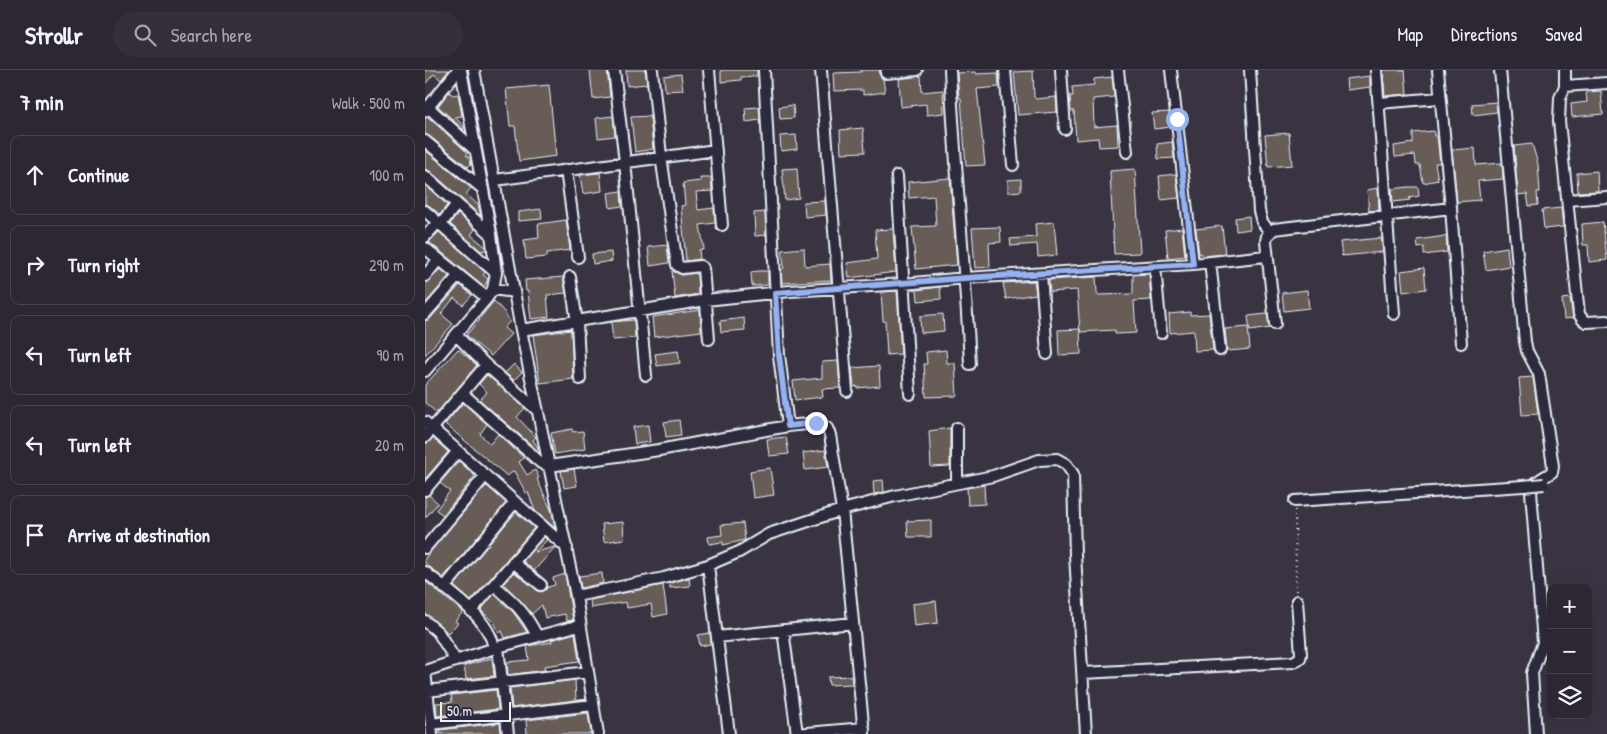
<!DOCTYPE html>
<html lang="en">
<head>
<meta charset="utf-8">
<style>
	:root { --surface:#2c2732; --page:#342f3a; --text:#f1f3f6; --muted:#a6a5ac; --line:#48444d }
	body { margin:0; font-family:"Patrick Hand",sans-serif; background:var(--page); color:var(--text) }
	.controls { position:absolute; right:15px; bottom:15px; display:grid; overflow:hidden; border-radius:10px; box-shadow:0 5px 20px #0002 }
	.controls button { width:45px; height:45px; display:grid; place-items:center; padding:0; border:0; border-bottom:1px solid var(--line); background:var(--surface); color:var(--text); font:25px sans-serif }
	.scale { position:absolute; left:15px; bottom:12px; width:71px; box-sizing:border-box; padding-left:5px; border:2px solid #e8f1f8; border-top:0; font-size:14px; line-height:18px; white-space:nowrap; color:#e8f1f8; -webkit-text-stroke:4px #2f2a3d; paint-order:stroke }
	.stop { position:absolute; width:15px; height:15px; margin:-11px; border:4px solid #95b2f1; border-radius:50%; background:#fff }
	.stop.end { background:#95b2f1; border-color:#fff; box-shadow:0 1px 5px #0008 }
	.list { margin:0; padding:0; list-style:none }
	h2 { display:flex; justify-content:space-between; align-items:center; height:65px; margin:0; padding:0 20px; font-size:21px }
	h2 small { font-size:16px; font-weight:400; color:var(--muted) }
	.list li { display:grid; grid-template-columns:32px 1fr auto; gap:15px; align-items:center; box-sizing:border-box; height:80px; margin:0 10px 10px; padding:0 10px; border:1px solid var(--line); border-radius:10px }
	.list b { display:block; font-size:19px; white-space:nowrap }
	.list em { font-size:16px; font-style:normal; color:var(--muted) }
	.icon { flex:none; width:28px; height:28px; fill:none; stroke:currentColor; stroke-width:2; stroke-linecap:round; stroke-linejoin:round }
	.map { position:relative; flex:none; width:1182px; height:664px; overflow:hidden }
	header { display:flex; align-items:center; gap:30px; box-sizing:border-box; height:70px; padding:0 25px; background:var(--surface); border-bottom:1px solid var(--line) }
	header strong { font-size:24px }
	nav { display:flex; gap:28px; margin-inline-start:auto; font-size:18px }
	.search { width:350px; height:45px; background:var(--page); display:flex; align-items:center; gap:12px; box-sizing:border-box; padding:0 18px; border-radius:28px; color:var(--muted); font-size:19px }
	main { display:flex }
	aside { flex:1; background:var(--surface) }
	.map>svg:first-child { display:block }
</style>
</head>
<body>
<header>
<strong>Strollr</strong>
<div class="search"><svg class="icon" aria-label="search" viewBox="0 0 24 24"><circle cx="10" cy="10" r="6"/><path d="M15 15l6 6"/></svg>Search here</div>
<nav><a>Map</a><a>Directions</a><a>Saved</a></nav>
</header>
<main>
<aside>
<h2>7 min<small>Walk · 500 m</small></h2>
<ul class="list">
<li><svg class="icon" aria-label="ahead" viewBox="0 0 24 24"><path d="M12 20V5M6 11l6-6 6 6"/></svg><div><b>Continue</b></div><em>100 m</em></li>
<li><svg class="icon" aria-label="right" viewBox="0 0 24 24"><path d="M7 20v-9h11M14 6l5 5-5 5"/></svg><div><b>Turn right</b></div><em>290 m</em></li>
<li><svg class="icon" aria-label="left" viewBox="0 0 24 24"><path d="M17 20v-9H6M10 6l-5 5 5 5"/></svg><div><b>Turn left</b></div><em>90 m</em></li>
<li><svg class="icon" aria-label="left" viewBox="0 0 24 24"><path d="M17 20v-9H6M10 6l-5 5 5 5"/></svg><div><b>Turn left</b></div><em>20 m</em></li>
<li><svg class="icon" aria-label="arrive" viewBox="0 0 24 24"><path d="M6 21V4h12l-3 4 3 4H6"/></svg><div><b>Arrive at destination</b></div></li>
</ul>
</aside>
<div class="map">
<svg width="1182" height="664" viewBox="0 0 1182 664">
	<rect width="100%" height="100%" fill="#3a3442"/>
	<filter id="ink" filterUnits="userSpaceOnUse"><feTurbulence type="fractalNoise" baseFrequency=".02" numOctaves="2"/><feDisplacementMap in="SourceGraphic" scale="10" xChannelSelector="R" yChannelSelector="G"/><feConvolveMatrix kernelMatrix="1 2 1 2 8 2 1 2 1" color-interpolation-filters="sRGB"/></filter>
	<g filter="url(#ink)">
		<path fill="#675b57" stroke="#e8f1f8" d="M0,0H24L16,10L9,4L0,14Z
			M165,0H182L185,27L168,29Z
			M201,0H220L222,14L202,16Z
			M296,0H332V6L316,7V10L296,12Z
			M436,0H455L454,4L458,9L460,22L438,25V20L409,21L408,3L436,2Z
			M958,0H980L982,24L960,26Z
			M608,1L609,27L611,29L631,27L632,42L593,45L589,2Z
			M550,2L551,4L573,3L574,17L552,19L560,95L541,96L536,28H534L532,3Z
			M256,4L258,20L240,21L239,6Z
			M496,6L497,22L518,20L519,43L502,45L501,34L476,37L474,9Z
			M945,6V17L922,20L921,9Z
			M687,7L689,27L668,29L669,57L692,55L693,76L674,77L673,68L651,70L649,41H646L645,26H648L647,17L669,15V9Z
			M124,15L131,86L94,91L90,56H85L81,19Z
			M1176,21L1178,44L1147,47L1146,34L1162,32L1161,22Z
			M24,22L28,25L33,24L37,46L30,47L39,57V60L13,36Z
			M1071,32L1072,42L1048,45L1047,34Z
			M368,35L369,48L355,49L354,37Z
			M334,37L335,50L321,52L320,38Z
			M744,42L746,57L729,59L727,43Z
			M188,46L190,66L173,68L171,48Z
			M225,46L228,79L210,82L206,47Z
			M3,47L43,83L41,85L45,88L46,94L43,97L4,66L0,64V49Z
			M438,58L440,82L416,83L415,60Z
			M1009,61V66H1012L1015,93H1010L1013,110L998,113L995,95H991L990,85L970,87L969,76L988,73V63Z
			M864,63L867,95L843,97L840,65Z
			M371,65L372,79L356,81L355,66Z
			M747,72L749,88L733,89L732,74Z
			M1107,74L1113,94L1115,122H1112L1113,135L1104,136L1102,124L1093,125L1089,76Z
			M1050,78L1051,95L1077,93L1078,109L1053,111L1055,130L1032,132L1027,80Z
			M0,80L46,118L41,124L53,135L56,146L5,101L0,99Z
			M372,98L374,128L360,130L357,99Z
			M710,99L715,183L689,184L685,101Z
			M1172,101L1173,121L1153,122L1152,103Z
			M175,103L177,121L158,124L155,105Z
			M751,104L754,128L736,130L734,106Z
			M275,108H286L287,121L271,122L273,140L289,138L290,153L275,155L279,179L274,180L275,189L261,191L256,136L260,135L258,113L276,111Z
			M525,108L532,195L491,199L487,157L511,156L509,126L484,128L483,112Z
			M596,109V121L583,122V110Z
			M0,115L22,135L15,145L5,136L0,134Z
			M983,117H993L994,126L984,128L985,130L968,132L967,119Z
			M953,118L954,140L944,141L942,120Z
			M196,121L197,136L185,138L183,123Z
			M400,131L401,145L380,147L379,132Z
			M1136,138L1138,157L1119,159L1117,140Z
			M116,139L117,149L93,151V142Z
			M340,142L341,165L330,166L329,143Z
			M33,144L50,159L46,165L61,177V180L56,181L25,154Z
			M824,146L825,159L811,161L810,148Z
			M141,150L145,180L122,183V187L101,189L99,170L114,168L113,154Z
			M629,152L632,185L613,187L612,174L586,176L585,169L611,167L610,154Z
			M1178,152L1182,190L1164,192L1163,175H1158L1157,154Z
			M797,156L800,184L778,186L777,184H774L771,159Z
			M575,157L576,172L564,173L565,197L550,198L547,158Z
			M757,158L760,186L743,188L740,160Z
			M468,159L471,202L424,208L422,193L452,189L450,160Z
			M14,162L60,202L58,205L63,209L59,217L4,172Z
			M1021,166L1022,182L999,185V177L993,178L992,170Z
			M956,168L958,182L917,186L915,172Z
			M242,175L244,193L225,196L223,177Z
			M1082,177L1084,196L1061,200L1058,181Z
			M379,178L380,196L405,194L406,210L357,213L356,200L359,198L357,180Z
			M186,182L187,191L168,194L167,184Z
			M999,198L1001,219L978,222L976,201Z
			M15,199L24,206L0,234V213L5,210Z
			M247,201L257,205L272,203L273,224L250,228Z
			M334,201H343V215L327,216L326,202Z
			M724,204L726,230L709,231L711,263L690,264V260L655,262L652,220L625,222L624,210L671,207L672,223L674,225L708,224V205Z
			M138,207L141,223L122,225L124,247L106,249L103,221H101L100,210Z
			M609,211L611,224L581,229L578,213Z
			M35,215L47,225L38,235L29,228L16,244L28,254L0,285V251L5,249Z
			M515,217L516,229L493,231L492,220Z
			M882,220L884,238L859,241L857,223Z
			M472,221L476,284L462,285L460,251H458L456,222Z
			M1145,228L1148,248L1139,249L1137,229Z
			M69,231L81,244H80L85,251L79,258L86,264L66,286L41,265L55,250L54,249Z
			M275,240L276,261L229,267L227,247Z
			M765,242V245L784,244L788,280L770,281L769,261L745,263L744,244Z
			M518,244L519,261L496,263L495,246Z
			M842,244L845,258L825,261L823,246Z
			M319,248L320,260L296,262L295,251Z
			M209,250L210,268L188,270L186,252Z
			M823,257L825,279L804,281L802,279L800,259Z
			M655,259L656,284L634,285L633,260Z
			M146,260L148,309L115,313L108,265Z
			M33,279L52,295L12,343L0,333V315Z
			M521,280L522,293H530L532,326L501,327L499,294H502L501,282Z
			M253,281L255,293L232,296L230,284Z
			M413,291L415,318L397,319L398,327L370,330L368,311L397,308V292Z
			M89,294L97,302L89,310L80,303Z
			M454,296L455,316L432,318V316L429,317L427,298Z
			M62,305L100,338L92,347L111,367L108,370L114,379L112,380L55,330L62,322L54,314Z
			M1108,307L1113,344L1097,345L1094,308Z
			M38,333L62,354L55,364L65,374L73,364L99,388L94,392L102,405L110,400L114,408L112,409L127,442L130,458L110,441L103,422L101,423L89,401L82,406L20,354Z
			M254,350L256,365L241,367L239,352Z
			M223,355L225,372L210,374L208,357Z
			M525,358V396L506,397L504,361Z
			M147,359L148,362L158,361L160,379L130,384L126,363Z
			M361,367L364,384L344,386L342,369Z
			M8,368L23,382L0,409V374Z
			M400,380L403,397L380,400L378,383Z
			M34,391L50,406L18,445L11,440L25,421L15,413Z
			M345,398L349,425L328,428L325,401Z
			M149,399L152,416L139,418L136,401Z
			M458,410L459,422L449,424L448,411Z
			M559,415L560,434L543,435L542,418Z
			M62,416L81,433L18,508L0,493V488L59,418Z
			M4,425L13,433L0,448V427Z
			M91,442L109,458L46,531L29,516Z
			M506,450V467H483L482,451Z
			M198,452L199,469L179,472L177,454Z
			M318,453L320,470L298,475V472L284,474L283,467L297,465L296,455Z
			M119,467L122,470L110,482L130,477L109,501L98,491Z
			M89,502L115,522L119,521L123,517L130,515L128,508L140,504L148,550L142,551L140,544L120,548L117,535L107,544L93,528L78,514Z
			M177,503L178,513L156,518L154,506Z
			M264,508L265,516L245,518V513Z
			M0,511L38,542L30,551L33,553L23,563L4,546L0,544Z
			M238,515L242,544L228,547L226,534L202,538L201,532L166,538L165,530Z
			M69,524L88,542L102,562L80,568L77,561L74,563L70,554L56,540Z
			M511,531L513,553L489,556L487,534Z
			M150,563L154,591L119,596L120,600L83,605L82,592L104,590L102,576L127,572L126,570Z
			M285,563L286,574L275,576L273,565Z
			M67,588L69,606L41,609L39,596Z
			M426,606L427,614L404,615L403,607Z
			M150,610L151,630L87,638L85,618Z
			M71,620L73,639L12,646L11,633L27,632L26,625Z
			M163,643L166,664H102L101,650Z
			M75,653L76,664H15V660Z"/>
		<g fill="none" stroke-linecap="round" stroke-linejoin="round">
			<g stroke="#e8f1f8" stroke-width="14">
				<path id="minor" d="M49,0L96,260L151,526L173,664
					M189,0L200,92L221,305
					M227,0L236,86L252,195L257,198L275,196L278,198L284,269
					M284,0L297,155
					M339,0L354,285L363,356
					M396,0L422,321
					M525,0C530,98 540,196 545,294
					M580,0L588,95
					M636,0L640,59
					M693,0L702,82
					M746,0L768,194
					M825,0L834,141L837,152L845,162
					M951,0L969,244
					M1013,0L1026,138L1036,273
					M1075,0L1100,272L1102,281L1114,304L1128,396L1127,402C1119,408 1108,411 1106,422L1118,573L1107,603L1111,664
					M1140,0V16L1135,28L1134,51L1154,244L1158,250L1161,252L1182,251
					M461,3L492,0
					M1140,16L1182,13
					M954,33L1015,28
					M3,37L50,80
					M0,41L33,0
					M0,71L58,119
					M141,100L153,187
					M0,106L66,164
					M472,106L485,324
					M70,110L291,80
					M1142,130L1182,127
					M0,141L71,203
					M16,154L32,134
					M0,167L13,152
					M0,178L62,228
					M785,192L795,280
					M730,196L736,263
					M616,204L622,284
					M0,206L14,189
					M145,207L152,252L155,309
					M68,219L89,222
					M0,244L34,205
					M850,254L841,171L842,166L849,159L1026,138
					M96,260L281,230L365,221L479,214L540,208L768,194L841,186
					M32,266L61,295L112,340
					M0,301L62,228L68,219L71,203L66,164L36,0
					M37,323L116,393L124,396L234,380L363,356L391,353L402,358L405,365L417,440L439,664
					M0,352L142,478
					M532,358V413
					M0,367L61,295
					M0,420L33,381
					M870,431L1098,416
					M0,478L60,406
					M88,492L116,515
					M283,495L304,664
					M0,502C23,521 64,547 69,578
					M69,515C89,532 100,542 112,566
					M19,518L90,432
					M151,526L239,508L283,495L314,482L344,464L417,440L470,426L568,406L614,390L632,389L641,394L648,404L650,485L661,664
					M46,541L118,458
					M0,551L13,562L31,591
					M358,560L372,664
					M292,567L428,553
					M73,577L83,664
					M0,601L73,577L155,555
					M0,601L7,664
					M658,603L868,592L875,588L876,584L872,531
					M2,621L163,602
					M6,654L168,635
					M371,664L439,658"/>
			</g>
			<path stroke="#e8f1f8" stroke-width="2" stroke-dasharray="1 4" stroke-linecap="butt" d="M870,440L871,521"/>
			<use href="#minor" stroke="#2f2a3d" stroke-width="10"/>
			<g stroke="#e8f1f8" stroke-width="14" stroke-linecap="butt">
				<path id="minor-bridge" d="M1098,416L1119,414"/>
			</g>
			<use href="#minor-bridge" stroke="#2f2a3d" stroke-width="10"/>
		</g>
	</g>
	<g fill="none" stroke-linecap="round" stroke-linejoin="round" filter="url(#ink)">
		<path stroke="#95b2f1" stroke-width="6" d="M391,353L363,356L354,285L350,223L540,208L768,194L752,49"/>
	</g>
</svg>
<div class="controls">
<button>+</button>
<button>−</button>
<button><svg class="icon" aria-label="layers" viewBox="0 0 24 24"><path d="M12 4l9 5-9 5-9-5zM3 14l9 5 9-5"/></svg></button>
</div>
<div class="scale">50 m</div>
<div class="stop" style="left:752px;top:49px"></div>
<div class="stop end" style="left:391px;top:353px"></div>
</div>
</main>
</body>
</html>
